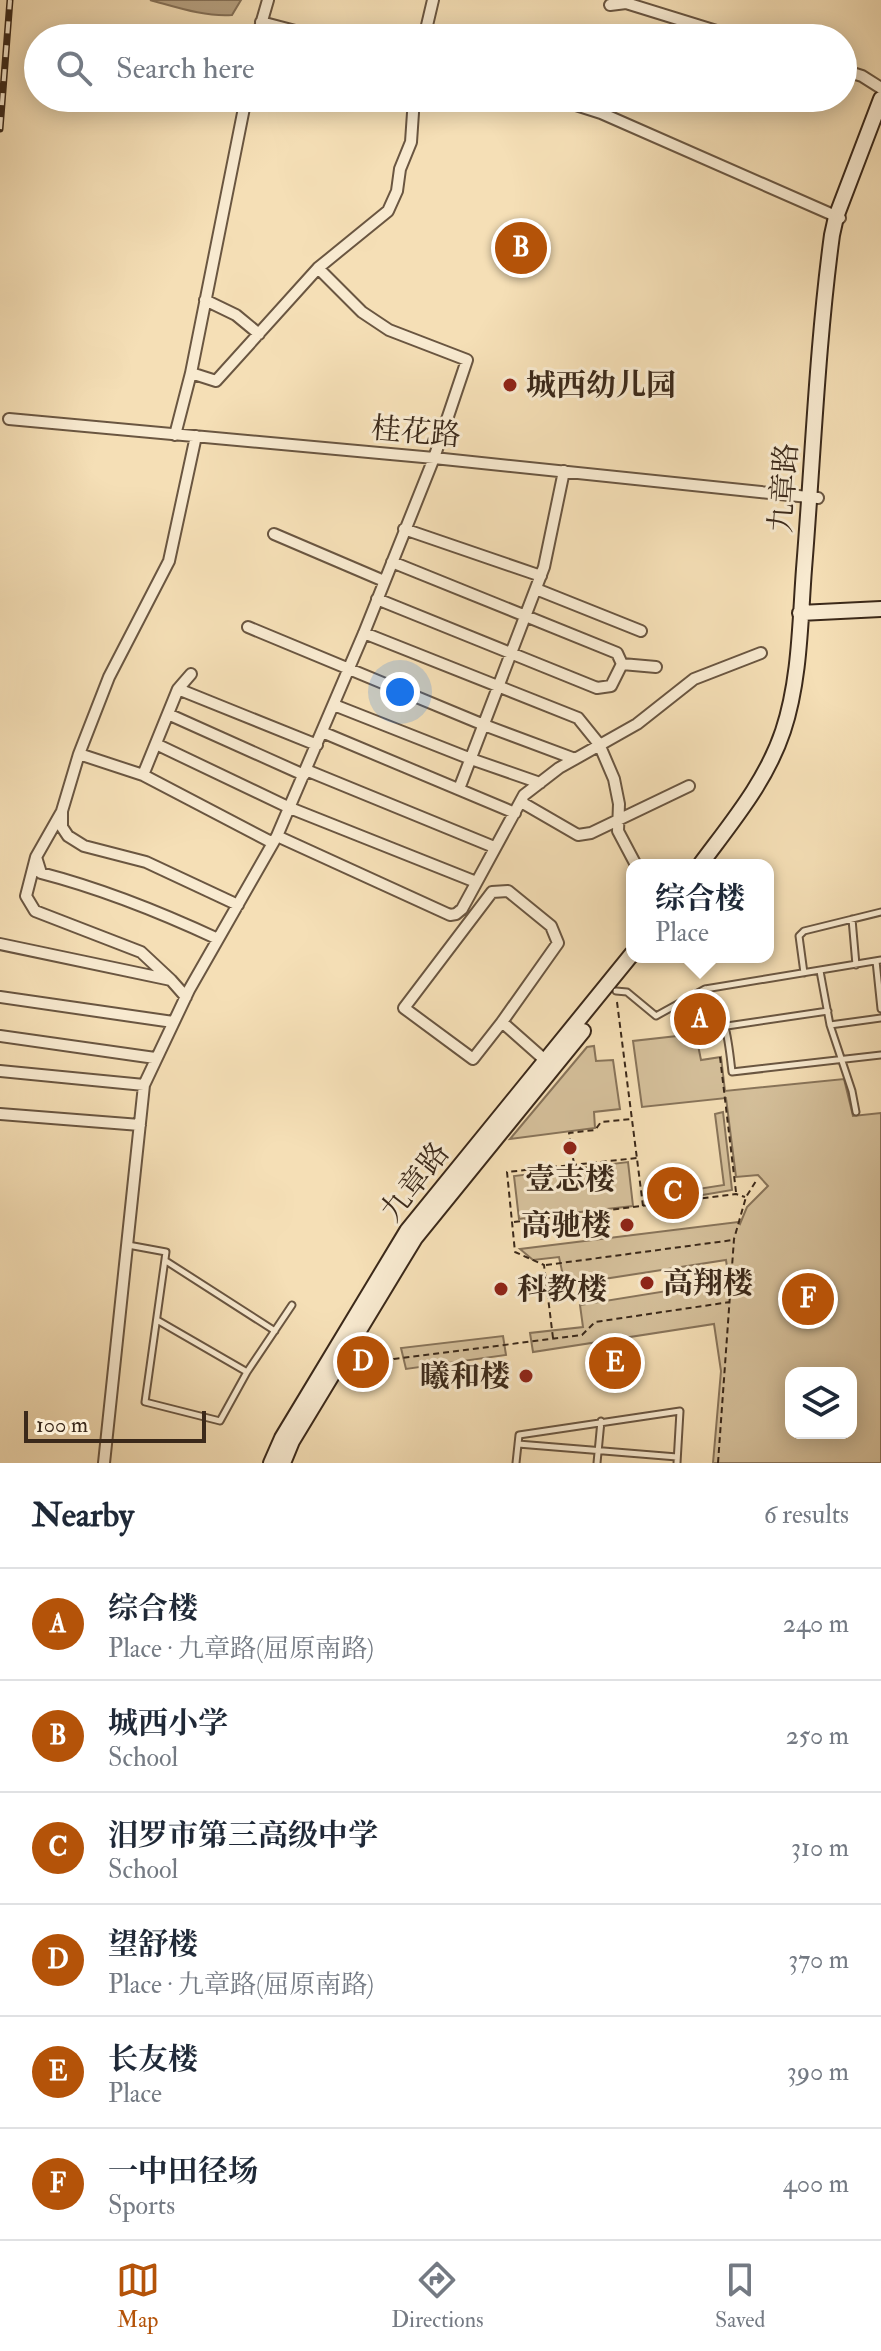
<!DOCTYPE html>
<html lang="en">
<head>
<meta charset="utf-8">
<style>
	:root { --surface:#fff; --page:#f6f6f7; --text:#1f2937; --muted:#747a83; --line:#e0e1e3; --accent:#b45309 }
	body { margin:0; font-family:"IM FELL Double Pica","Noto Serif SC",serif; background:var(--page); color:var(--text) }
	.controls { position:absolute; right:24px; bottom:24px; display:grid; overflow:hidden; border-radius:16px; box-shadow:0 4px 20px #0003 }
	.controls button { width:72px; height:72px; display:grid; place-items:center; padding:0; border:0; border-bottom:2px solid var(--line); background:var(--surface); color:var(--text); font:40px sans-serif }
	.scale { position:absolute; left:24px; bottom:20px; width:182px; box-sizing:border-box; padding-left:8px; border:4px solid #3b291a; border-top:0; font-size:22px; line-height:28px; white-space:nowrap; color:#3b291a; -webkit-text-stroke:6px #f8ead0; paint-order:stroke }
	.you { position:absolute; left:400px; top:692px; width:28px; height:28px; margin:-20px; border:6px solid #fff; border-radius:50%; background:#1a73e8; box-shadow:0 0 0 12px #1a73e833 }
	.badge { display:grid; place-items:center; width:52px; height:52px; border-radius:50%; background:var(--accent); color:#fff; font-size:26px; font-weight:700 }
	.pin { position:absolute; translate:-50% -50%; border:4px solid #fff; box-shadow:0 2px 8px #0006 }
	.popup { position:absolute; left:626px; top:859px; width:148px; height:104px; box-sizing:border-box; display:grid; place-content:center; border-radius:16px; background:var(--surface); filter:drop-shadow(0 2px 6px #0005); font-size:26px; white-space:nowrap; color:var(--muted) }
	.popup b { font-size:30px; color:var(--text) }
	.popup::after { content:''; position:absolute; left:50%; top:100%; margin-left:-16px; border:16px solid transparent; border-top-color:var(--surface) }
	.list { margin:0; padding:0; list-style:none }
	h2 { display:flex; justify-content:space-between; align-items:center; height:104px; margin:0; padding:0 32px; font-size:34px }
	h2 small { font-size:26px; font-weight:400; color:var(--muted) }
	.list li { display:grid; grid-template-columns:52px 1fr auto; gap:24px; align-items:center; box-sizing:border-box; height:112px; padding:0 32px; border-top:2px solid var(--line) }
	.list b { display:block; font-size:30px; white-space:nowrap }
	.list p { margin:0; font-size:26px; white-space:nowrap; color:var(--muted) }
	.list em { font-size:26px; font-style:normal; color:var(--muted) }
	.icon { flex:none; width:44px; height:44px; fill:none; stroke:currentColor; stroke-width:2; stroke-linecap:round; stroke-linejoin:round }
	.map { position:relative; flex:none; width:881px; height:1463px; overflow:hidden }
	.search { position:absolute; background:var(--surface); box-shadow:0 4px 20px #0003; left:24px; right:24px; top:24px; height:88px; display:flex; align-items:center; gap:20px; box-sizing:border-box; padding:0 28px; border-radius:44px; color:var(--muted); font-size:30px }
	.sheet { height:776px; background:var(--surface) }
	nav { display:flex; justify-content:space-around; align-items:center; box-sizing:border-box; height:112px; border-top:2px solid var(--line); background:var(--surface); font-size:22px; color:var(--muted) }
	nav a { display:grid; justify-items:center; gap:4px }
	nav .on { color:var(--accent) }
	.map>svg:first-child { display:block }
</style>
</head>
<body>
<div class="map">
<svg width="881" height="1463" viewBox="0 0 881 1463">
	<rect width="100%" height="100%" fill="#f5dfb6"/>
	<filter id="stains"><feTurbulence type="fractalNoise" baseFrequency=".0025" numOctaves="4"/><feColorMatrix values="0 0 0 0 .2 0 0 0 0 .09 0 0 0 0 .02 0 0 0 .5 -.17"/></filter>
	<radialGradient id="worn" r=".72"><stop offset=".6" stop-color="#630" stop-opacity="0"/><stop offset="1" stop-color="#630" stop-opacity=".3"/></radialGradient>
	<path fill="#d5c09b" stroke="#88745a" stroke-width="2" fill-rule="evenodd" d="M686,1035H696L701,1060L721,1057L725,1091L844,1079L853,1116L881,1113V1463H713L721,1371L714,1324L533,1352L530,1333L583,1327L580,1305L729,1281L726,1260L565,1285L559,1257L533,1260L520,1249L738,1222L740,1224L747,1207L768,1186L758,1175L736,1177L726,1098L642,1107L633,1041ZM791,1373H851V1433H791Z
		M594,1046L596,1061L613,1060L620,1109L594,1112L595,1128L510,1139L587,1047Z
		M723,1112L732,1190L667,1201L666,1194L724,1185L715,1114Z
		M628,1162L633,1206L519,1219L514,1176Z
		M503,1336L506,1355L406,1369L401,1348Z"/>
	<path fill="#b6a181" stroke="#857158" stroke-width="2" d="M150,0H241L232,15C205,17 176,7 150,0Z"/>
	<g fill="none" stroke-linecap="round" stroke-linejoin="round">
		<g stroke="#6a5641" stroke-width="9">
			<path id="lane" d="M852,919L856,965
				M876,961L881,1009
				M820,971L830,1025L852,1091L856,1112
				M804,973L799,936L804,931L881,912
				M705,989C727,1017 728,1037 732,1072L881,1055
				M616,991L627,992L656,1016L705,989L881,960
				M830,1025L881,1018
				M727,1026L828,1011
				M128,1245L166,1252L145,1402L220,1421L247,1372L292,1305
				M166,1261L275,1331
				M157,1320L247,1372
				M518,1444L677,1457
				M516,1463L519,1435L680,1411L677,1463
				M597,1463L601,1421"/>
		</g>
		<g stroke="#6a5641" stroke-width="14">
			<path id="street" d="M610,5L626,3L739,38
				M261,22L322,38
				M257,38L268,0
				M424,38L433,0
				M843,70L862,76L881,88
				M554,98L601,113L840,218
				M205,300L236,315L259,334
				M191,373L216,381L318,268L388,211L397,191L400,169L411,142L414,98
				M9,419L434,458L818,498
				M175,435L191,373L246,98
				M196,436L169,561L109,677L79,754L62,811V827L68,836L84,846L146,862L238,905
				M404,529L541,576
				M274,534L384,581
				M392,562L617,653L622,664
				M536,589L641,631
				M377,599L597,688L611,686L622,664L656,667
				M248,627L484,725L575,759
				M364,633L578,718L599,744L614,779L619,804L618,831L636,865
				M178,689L317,745
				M334,705L471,759L540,783
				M168,714L304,775
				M322,732L515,813
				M156,744L290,808L476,882
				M79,754L143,775L273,843
				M306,770L494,847
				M143,775L178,689L191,674
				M459,789L544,567L564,471
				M521,802L578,835L591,833L689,786
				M61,813L36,857L41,873C103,889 160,912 218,939
				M277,836L450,915L456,914L462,909L524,795L559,768L637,724L694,679L761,653
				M36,857L26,896L35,911L141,952L171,980
				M0,944L171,980L186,997
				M0,997L173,1022
				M502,1022L558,943L551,926L508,891L492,892L404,1008L473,1059L502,1022L546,1061
				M0,1036L155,1058
				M0,1071L144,1085
				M0,1114L140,1125
				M104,1463L144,1085L189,990L277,836L364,633L434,458L467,360L389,330L362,312L318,268"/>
		</g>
		<g stroke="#3b291a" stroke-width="18">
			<path id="secondary" d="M800,613L881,609
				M700,865C731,823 766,782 783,731C800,680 800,622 804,569C813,458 817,346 832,235L836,217L881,99
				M271,1463L282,1438L407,1231L632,954
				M283,1463L292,1441L415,1238L583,1031"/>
		</g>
		<path stroke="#3b291a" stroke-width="2" stroke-dasharray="6 4" stroke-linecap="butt" d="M617,1002L643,1206
			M720,1057L736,1192
			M574,1164L569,1133L595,1130L601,1122L631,1119
			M514,1222L736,1194L745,1197
			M546,1265L733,1240
			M553,1338L544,1265L515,1252L507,1172L637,1158
			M380,1374L394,1359L582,1335L595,1322L730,1302
			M718,1463L734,1239L746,1197L756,1181"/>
		<use href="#lane" stroke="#f8ead0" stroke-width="5"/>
		<use href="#street" stroke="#f8ead0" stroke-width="10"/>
		<use href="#secondary" stroke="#f8ead0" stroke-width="14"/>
		<g stroke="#3b291a" stroke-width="7">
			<path id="rail" d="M0,129L10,0"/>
		</g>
		<use href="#rail" stroke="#f8ead0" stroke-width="4" stroke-dasharray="12" stroke-linecap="butt"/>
	</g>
	<g fill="#8f2418" stroke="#f8ead0" stroke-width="3">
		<circle cx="510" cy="385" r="8"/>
		<circle cx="570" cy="1148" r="8"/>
		<circle cx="627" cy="1225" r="8"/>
		<circle cx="647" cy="1283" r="8"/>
		<circle cx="501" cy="1289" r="8"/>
		<circle cx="526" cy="1376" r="8"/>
	</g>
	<g text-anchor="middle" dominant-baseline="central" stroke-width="6" stroke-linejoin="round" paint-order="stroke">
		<g font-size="30" font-weight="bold" fill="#3b291a" stroke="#f8ead0" text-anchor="start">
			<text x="526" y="385">城西幼儿园</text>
			<text x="570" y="1179" text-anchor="middle">壹志楼</text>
			<text x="611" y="1225" text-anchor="end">高驰楼</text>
			<text x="663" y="1283">高翔楼</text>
			<text x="517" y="1289">科教楼</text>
			<text x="510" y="1376" text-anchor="end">曦和楼</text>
		</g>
		<g font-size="30" fill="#3b291a" stroke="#f8ead0">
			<text transform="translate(416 432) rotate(5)">桂花路</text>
			<text transform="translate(784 488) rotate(-86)">九章路</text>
			<text transform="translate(415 1182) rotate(-52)">九章路</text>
		</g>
	</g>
	<rect width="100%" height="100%" filter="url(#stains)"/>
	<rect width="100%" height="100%" fill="url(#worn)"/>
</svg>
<div class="controls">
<button><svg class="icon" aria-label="layers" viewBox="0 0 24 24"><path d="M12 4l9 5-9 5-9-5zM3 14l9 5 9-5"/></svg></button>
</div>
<div class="scale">100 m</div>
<div class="you"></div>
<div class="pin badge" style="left:700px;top:1019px">A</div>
<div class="popup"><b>综合楼</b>Place</div>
<div class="pin badge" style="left:521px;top:248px">B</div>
<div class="pin badge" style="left:673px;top:1193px">C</div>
<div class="pin badge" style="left:363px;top:1362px">D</div>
<div class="pin badge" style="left:615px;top:1363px">E</div>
<div class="pin badge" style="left:808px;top:1299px">F</div>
<div class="search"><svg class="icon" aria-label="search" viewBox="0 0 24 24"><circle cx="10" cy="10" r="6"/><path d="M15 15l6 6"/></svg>Search here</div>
</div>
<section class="sheet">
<h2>Nearby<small>6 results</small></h2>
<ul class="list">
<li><span class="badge">A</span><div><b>综合楼</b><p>Place · 九章路(屈原南路)</p></div><em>240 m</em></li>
<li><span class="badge">B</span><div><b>城西小学</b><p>School</p></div><em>250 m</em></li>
<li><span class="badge">C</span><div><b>汨罗市第三高级中学</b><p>School</p></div><em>310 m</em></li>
<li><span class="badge">D</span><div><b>望舒楼</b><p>Place · 九章路(屈原南路)</p></div><em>370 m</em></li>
<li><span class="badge">E</span><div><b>长友楼</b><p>Place</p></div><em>390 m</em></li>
<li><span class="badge">F</span><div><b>一中田径场</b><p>Sports</p></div><em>400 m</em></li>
</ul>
</section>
<nav>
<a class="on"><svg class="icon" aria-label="map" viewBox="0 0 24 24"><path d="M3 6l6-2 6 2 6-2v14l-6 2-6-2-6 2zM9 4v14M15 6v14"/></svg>Map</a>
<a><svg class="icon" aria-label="directions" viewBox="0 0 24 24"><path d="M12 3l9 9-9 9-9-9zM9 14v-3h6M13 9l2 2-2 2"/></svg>Directions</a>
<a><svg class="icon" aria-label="saved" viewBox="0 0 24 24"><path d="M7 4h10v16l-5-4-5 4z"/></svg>Saved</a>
</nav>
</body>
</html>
